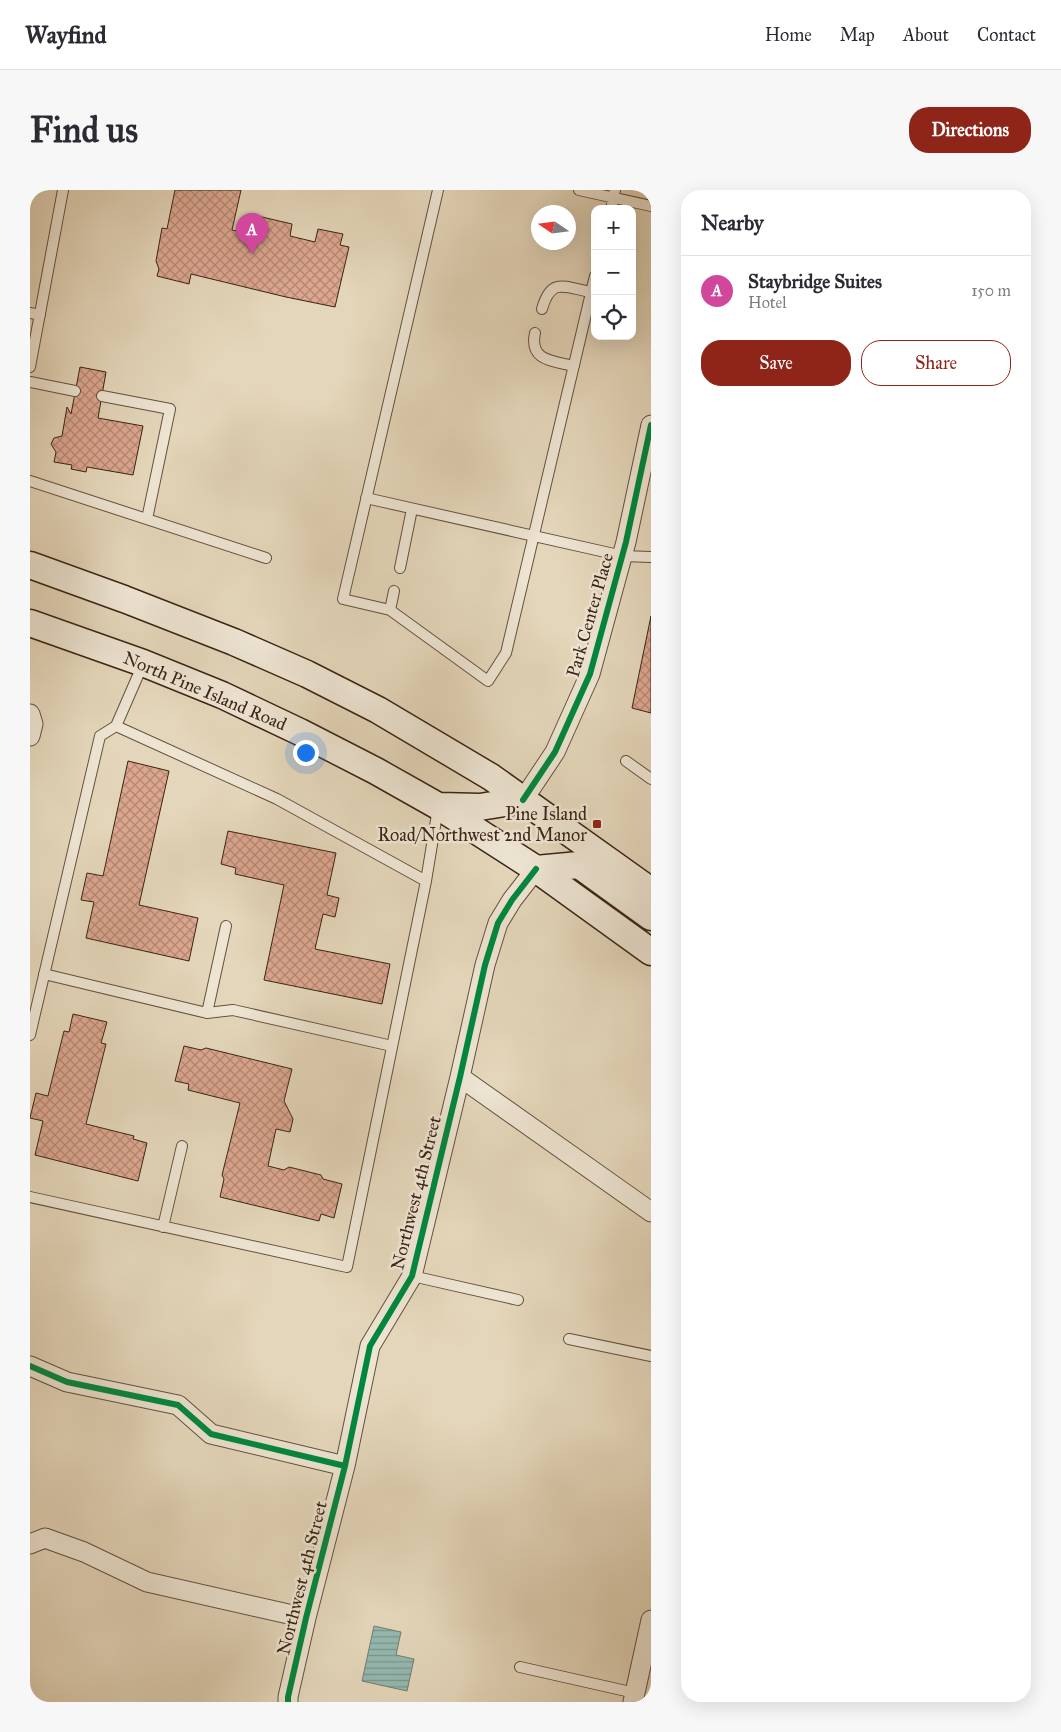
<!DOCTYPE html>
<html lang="en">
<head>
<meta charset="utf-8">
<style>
	:root { --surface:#fff; --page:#f7f7f7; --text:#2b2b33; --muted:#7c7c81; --line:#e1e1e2; --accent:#8f2418 }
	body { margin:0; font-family:"IM FELL Great Primer",serif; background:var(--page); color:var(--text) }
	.controls { position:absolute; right:15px; top:15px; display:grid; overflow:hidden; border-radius:10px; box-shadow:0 5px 20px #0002 }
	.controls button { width:45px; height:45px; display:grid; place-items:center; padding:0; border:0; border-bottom:1px solid var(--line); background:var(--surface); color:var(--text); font:25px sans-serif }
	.compass { position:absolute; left:501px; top:15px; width:45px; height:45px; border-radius:50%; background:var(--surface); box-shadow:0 5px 20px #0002; rotate:283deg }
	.you { position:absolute; left:275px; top:562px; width:18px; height:18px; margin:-12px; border:4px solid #fff; border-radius:50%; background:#1a73e8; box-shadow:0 0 0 8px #1a73e833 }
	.badge { display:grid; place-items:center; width:32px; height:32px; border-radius:50%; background:var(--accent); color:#fff; font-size:16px; font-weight:700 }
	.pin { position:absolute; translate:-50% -41px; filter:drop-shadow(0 1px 2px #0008) }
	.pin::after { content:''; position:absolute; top:26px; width:18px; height:15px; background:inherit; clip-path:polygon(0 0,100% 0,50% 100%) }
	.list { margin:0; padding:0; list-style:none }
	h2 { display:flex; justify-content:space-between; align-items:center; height:65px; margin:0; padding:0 20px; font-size:21px }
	h2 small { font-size:16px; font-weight:400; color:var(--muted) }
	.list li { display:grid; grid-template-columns:32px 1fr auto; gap:15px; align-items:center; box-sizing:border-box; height:70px; padding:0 20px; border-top:1px solid var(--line) }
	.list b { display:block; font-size:19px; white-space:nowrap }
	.list p { margin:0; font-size:16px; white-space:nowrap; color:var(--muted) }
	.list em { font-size:16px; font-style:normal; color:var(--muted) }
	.actions { display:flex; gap:10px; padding:15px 20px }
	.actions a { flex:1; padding:11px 0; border:1px solid var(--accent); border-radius:20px; text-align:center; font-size:18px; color:var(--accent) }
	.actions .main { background:var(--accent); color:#fff }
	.icon { flex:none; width:28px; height:28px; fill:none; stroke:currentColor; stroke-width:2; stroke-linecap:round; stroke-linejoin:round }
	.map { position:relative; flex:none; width:621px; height:1512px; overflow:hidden; border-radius:20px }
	header { display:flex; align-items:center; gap:30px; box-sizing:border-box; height:70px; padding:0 25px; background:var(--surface); border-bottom:1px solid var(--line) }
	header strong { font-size:24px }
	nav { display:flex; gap:28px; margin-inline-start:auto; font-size:18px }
	.intro { display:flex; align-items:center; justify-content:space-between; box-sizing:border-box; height:120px; padding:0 30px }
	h1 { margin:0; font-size:35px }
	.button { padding:12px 22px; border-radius:20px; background:var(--accent); color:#fff; font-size:18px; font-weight:700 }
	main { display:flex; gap:30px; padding:0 30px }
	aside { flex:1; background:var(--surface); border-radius:20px; box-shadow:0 5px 20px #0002 }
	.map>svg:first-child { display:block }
</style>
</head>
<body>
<header>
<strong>Wayfind</strong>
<nav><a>Home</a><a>Map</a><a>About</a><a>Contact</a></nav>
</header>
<div class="intro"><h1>Find us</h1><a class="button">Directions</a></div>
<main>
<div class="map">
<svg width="621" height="1512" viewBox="0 0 621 1512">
	<defs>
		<pattern id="water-rules" width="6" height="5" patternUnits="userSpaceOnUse" patternTransform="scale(1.25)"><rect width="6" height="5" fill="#95b9b0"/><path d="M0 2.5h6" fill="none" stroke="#7b968e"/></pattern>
		<pattern id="building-cross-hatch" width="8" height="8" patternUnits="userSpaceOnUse" patternTransform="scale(1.25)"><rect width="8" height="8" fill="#dca68f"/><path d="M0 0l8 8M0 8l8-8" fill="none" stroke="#b38774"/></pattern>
	</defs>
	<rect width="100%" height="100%" fill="#e4d6ba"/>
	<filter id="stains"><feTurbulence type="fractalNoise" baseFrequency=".004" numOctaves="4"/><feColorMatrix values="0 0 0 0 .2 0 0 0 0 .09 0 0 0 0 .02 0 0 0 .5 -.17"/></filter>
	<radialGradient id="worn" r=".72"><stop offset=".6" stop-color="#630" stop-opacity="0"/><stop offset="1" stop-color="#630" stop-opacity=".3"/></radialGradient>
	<path fill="url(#water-rules)" stroke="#717d72" d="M344,1436L371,1442L366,1465L384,1469L377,1501L332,1491Z"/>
	<path fill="url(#building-cross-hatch)" stroke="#3a2415" d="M145,0H211L202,40L215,43L219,24L262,34L260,46L285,52L288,39L313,44L310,55L319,57L305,117L256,107L161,84L159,94L127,86L129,79L126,71L132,38L137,39Z
		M50,177L76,182L68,228L113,236L103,285L57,277L56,282L41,279L42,275L24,272L26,262L21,254L24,248L32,246L37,217L41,224Z
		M621,426V523L602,518Z
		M98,571L139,581L109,715L168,728L159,771L56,748L64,712L51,710L57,683L73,686Z
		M198,641L306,663L297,705L309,708L305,727L293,724L285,759L360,774L352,814L234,790L254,695L205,684L206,678L191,674Z
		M43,824L77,832L71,853L76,854L56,934L104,946L103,949L117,953L108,991L5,965L13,931L0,928L6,903L18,906L34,841L39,842Z
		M154,856L171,860L176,858L262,879L254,911L263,929L260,942L246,939L238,976L254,980L259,977L291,985L293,989L312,994L304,1028L291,1024L289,1031L190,1007L194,989L192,985L210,913L158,900L159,894L145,891Z"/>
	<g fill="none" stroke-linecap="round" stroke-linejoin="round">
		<g stroke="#64503e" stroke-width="12">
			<path id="lane" d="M408,0L313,409L360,420L458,491L476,463L565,86
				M549,0L621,16
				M581,19L585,0
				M512,119C521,87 534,97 561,102
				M0,123L10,125
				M505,143C499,171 523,171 544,176
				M0,177L33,0
				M0,192L45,201
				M72,206L140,219L117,329
				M0,291L236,368
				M336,308L593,366L621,367
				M370,378L382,319
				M360,420L364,401
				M113,474L86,536L247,609L396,691L408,618
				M596,571L621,589
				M14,784L177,823L203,820L362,856
				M177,823L196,736
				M0,845L70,546L86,536
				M0,1007L317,1077L396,691
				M133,1037L152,956
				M382,1086L488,1110
				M539,1149L621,1166
				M490,1477L605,1503"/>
		</g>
		<g stroke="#64503e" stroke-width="21">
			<path id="street" d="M0,524L3,534L0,546
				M493,610L525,562L560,484L596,352L621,235
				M430,887L621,1022
				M0,1176L37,1192L148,1215L181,1244L315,1276
				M0,1354L15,1348L54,1362L117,1392L276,1428
				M258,1512V1507L276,1428L315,1276L340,1156L382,1086L430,887L455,775L468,733L482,710L506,679
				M603,1512L621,1430"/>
		</g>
		<g stroke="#3a2415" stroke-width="29">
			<path id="secondary" d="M0,375L94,409L204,452L277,484L348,520L461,587L621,701
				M0,433L113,473L192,505L270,542L346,581L408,616L506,679L621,762
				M409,616L450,617L493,610
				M506,679L549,675L621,727"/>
		</g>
		<use href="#lane" stroke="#ede4d2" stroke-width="10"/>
		<use href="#street" stroke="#ede4d2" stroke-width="19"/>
		<use href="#secondary" stroke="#ede4d2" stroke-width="26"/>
		<g stroke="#ede4d2" stroke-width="9">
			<path id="cycleway" d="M493,610L525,562L560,484L596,352L621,235
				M0,1176L37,1192L148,1215L181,1244L315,1276
				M258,1512V1507L276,1428L315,1276L340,1156L382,1086L430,887L455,775L468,733L482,710L506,679"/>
		</g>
		<use href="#cycleway" stroke="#00873e" stroke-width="6"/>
	</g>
	<rect fill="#8f2418" stroke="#ede4d2" stroke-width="2" x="562" y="629" width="10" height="10" rx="2.5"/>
	<g text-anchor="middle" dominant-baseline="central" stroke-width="5" stroke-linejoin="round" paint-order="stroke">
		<g font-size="18" fill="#3a2415" stroke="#ede4d2">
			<text transform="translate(560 425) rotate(-74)">Park Center Place</text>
			<text transform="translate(175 501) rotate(23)">North Pine Island Road</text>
			<text transform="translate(386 1003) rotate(-76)">Northwest 4th Street</text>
			<text transform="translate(272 1388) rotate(-76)">Northwest 4th Street</text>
		</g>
		<g font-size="18" fill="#3a2415" stroke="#ede4d2" text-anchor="end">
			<text x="557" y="624">Pine Island<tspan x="557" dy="21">Road/Northwest 2nd Manor</tspan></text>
		</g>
	</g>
	<rect width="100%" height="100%" filter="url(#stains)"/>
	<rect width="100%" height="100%" fill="url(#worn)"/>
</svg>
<div class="controls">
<button>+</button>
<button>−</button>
<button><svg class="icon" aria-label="locate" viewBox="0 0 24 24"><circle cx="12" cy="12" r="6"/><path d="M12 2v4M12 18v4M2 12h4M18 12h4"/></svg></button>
</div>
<svg class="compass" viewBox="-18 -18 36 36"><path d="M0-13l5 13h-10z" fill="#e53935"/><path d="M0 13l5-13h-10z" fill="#7c7c81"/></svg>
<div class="you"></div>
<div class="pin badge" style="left:222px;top:64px;background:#d1479c">A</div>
</div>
<aside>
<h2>Nearby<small></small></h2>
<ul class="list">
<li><span class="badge" style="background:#d1479c">A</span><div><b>Staybridge Suites</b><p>Hotel</p></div><em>150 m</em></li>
</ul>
<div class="actions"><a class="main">Save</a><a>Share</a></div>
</aside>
</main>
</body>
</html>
